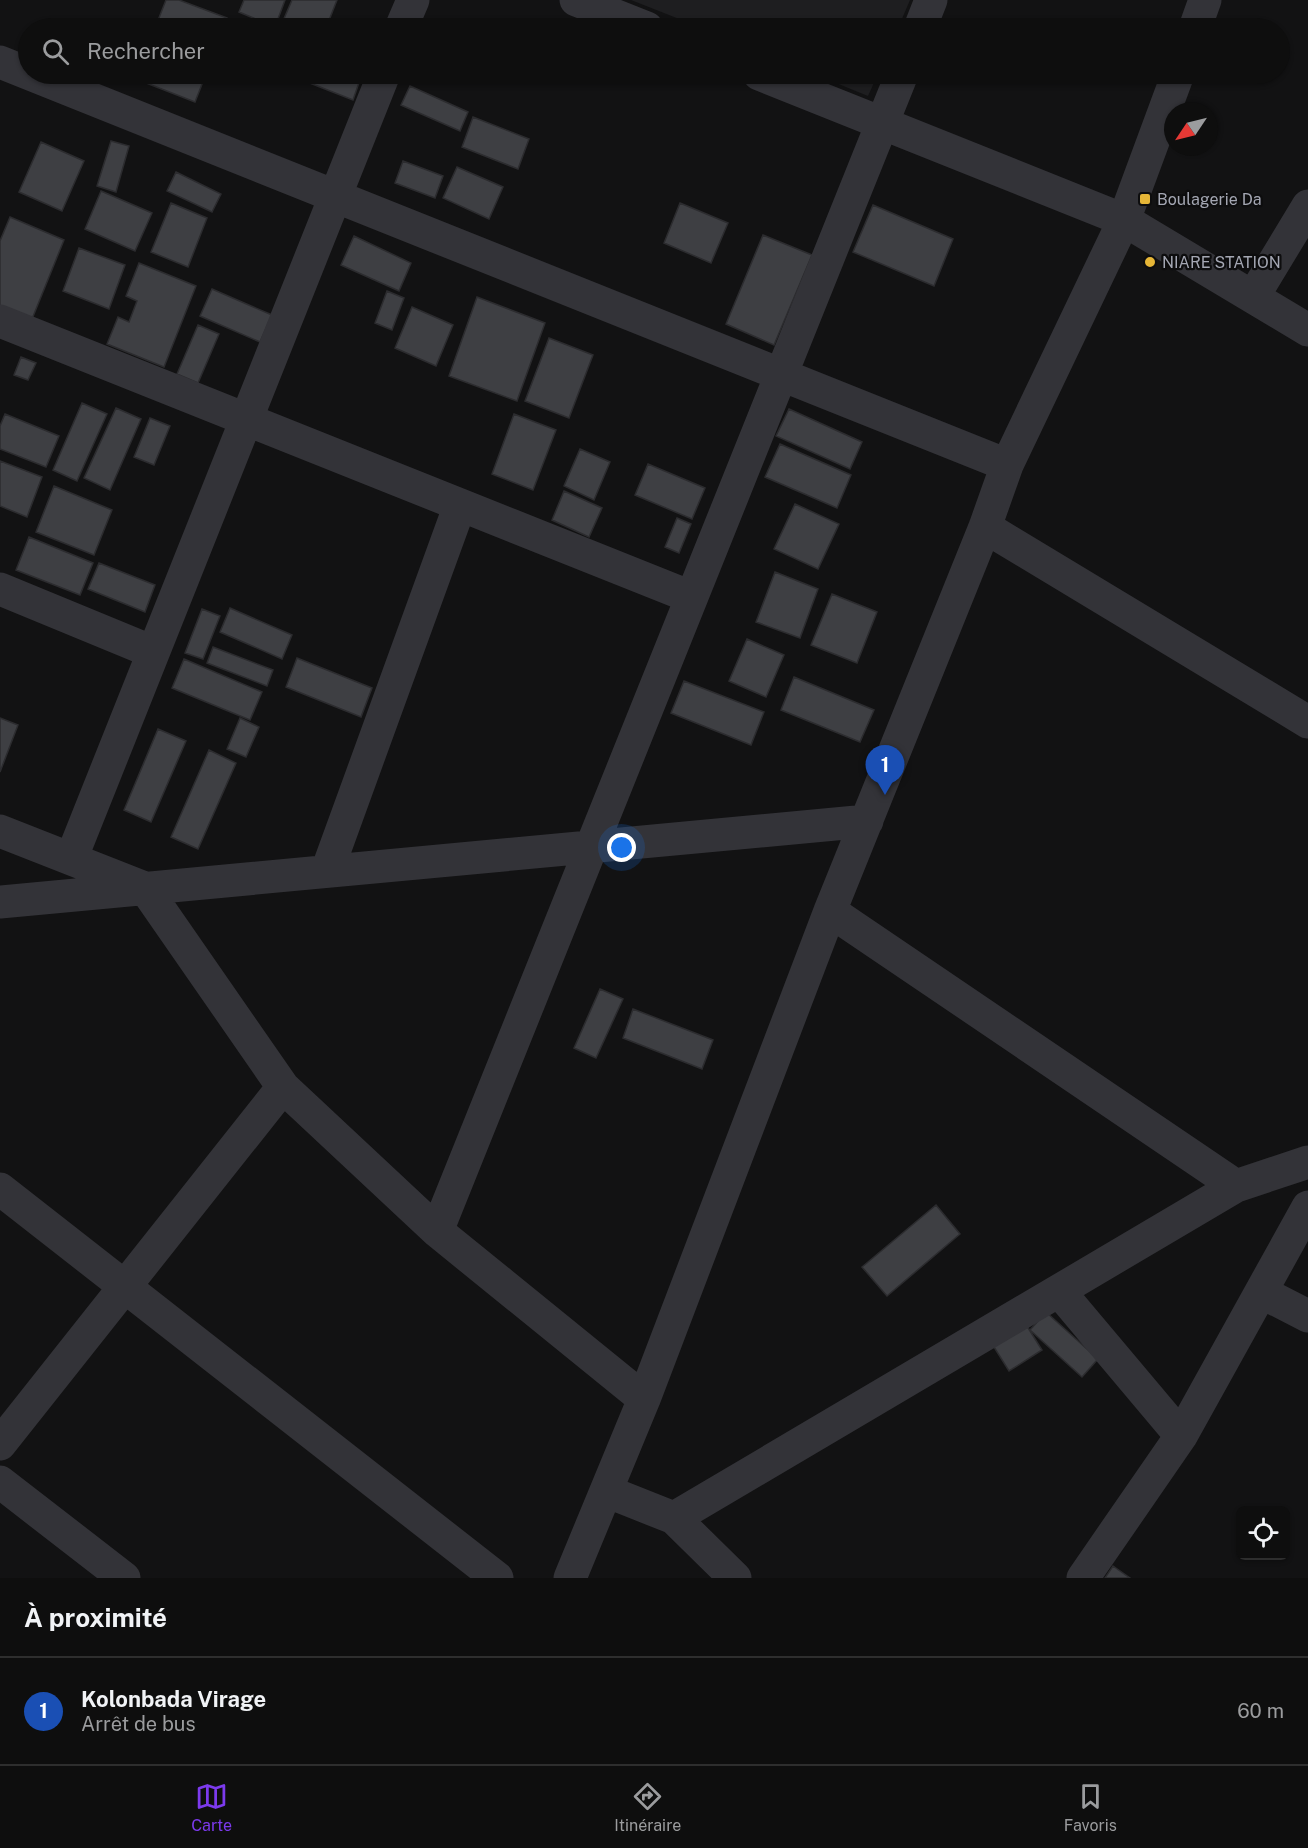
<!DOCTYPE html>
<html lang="fr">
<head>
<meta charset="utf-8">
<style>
	:root { --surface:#0e0e0e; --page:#1c1c1c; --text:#f1f3f6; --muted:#9b9c9e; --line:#2e2e2e; --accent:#7c3aed }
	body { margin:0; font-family:"Public Sans",sans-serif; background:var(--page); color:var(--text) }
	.controls { position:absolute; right:18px; bottom:18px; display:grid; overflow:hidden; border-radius:9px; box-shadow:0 2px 4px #0004 }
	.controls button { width:54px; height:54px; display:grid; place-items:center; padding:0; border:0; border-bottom:2px solid var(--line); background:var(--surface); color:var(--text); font:30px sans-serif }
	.compass { position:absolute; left:1164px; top:102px; width:54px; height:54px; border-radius:50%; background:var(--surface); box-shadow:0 2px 4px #0004; rotate:235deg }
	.you { position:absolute; left:622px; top:848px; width:21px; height:21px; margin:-15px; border:4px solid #fff; border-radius:50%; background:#1a73e8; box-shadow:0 0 0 9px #1a73e833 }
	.badge { display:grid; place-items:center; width:39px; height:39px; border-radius:50%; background:var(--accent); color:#fff; font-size:20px; font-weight:700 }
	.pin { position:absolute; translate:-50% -50px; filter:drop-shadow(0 2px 3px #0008) }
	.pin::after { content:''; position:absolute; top:32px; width:21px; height:18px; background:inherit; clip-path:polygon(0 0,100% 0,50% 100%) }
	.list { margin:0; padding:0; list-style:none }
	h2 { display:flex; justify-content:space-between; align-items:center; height:78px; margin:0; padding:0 24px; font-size:26px }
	h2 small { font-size:20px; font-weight:400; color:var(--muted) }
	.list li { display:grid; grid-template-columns:39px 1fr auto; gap:18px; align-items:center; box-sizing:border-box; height:108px; padding:0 24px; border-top:2px solid var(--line) }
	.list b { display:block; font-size:22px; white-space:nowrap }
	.list p { margin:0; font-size:20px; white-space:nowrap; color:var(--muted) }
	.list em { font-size:20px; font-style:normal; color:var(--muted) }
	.icon { flex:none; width:33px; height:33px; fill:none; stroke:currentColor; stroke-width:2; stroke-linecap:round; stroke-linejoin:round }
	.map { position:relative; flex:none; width:1308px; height:1578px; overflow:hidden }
	.search { position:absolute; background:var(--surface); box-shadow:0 2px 4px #0004; left:18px; right:18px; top:18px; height:66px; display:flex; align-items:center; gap:15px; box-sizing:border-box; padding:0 21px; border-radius:33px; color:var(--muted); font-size:22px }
	.sheet { height:186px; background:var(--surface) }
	nav { display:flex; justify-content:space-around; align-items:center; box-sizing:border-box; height:84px; border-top:2px solid var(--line); background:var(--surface); font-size:16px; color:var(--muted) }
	nav a { display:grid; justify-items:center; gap:3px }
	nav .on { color:var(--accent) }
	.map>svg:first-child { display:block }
</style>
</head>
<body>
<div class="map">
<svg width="1308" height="1578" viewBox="0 0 1308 1578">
	<rect width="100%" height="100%" fill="#121213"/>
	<path fill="#1e1e20" d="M631,0H910L898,28H702Z
		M814,74H878L868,96Z"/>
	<path fill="#3e3f43" stroke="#2c2c2f" stroke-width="1.5" d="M166,0H179L227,18L223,28H155Z
		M244,0H285L275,27L239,12Z
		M292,0H337L326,28H280Z
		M138,74H206L195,102L136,79Z
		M293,74H362L353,100L292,76Z
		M410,86L468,112L460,131L401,105Z
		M473,117L529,139L518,169L462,147Z
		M111,141L129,146L116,192L97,186Z
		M41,142L84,161L62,211L19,192Z
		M403,161L443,176L435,198L395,183Z
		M457,167L503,187L489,219L443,198Z
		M176,172L221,194L212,212L167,191Z
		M101,191L152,213L135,251L85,229Z
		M171,203L207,218L188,267L151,252Z
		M680,203L728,223L711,263L664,243Z
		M873,205L953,239L934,286L853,252Z
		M10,217L64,240L32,319L0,306V241Z
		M763,235L812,255L774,345L726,324Z
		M354,236L411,263L399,291L341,265Z
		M79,248L125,265L109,309L63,291Z
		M139,263L196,286L164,367L107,344L118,317L129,322L137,301L126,296Z
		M212,289L272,315L260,342L200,316Z
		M387,291L404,298L392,330L375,323Z
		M477,297L545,323L517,401L449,376Z
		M412,307L453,325L436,366L395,348Z
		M198,325L219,334L198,383L177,374Z
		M549,338L593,355L569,418L525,401Z
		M21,357L36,363L28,380L14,375Z
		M82,403L107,414L77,481L53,470Z
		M116,408L141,419L110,490L84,478Z
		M789,409L862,442L850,469L776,436Z
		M5,414L59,436L46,467L0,449V426Z
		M514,414L556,430L533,490L492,474Z
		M150,418L170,426L154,465L134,457Z
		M780,444L851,475L837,508L765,477Z
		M580,449L610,462L594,500L564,486Z
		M0,461L42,477L27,517L0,506Z
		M648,464L705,488L692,519L635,495Z
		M54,486L112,510L94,555L36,532Z
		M564,491L602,508L589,537L552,520Z
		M795,504L839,524L818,569L774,549Z
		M677,518L691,524L679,553L665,547Z
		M29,537L93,563L80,595L16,570Z
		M99,563L155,585L145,612L88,589Z
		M775,572L818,589L800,638L756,622Z
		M832,594L877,612L857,663L811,645Z
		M230,608L292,635L282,659L220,632Z
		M202,609L220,616L203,659L185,653Z
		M747,639L784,655L766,697L729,681Z
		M213,647L273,670L267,686L207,663Z
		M297,658L372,688L361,717L286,687Z
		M184,659L262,692L250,720L172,688Z
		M794,677L874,710L860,742L781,710Z
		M684,681L764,712L751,745L671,713Z
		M0,718L18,725L0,772Z
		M240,718L259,727L246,757L227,749Z
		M158,729L186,741L151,822L124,810Z
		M209,750L236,763L198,849L171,837Z
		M600,989L623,999L596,1058L574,1048Z
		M633,1009L713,1040L702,1069L623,1038Z
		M936,1205L960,1234L887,1296L862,1267Z
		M1046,1312L1098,1359L1082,1377L1030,1330Z
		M1020,1315L1042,1350L1009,1371L987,1336Z
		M1113,1566L1130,1578H1105Z"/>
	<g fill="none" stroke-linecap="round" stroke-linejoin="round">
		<path stroke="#333338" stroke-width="33" d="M576,0L647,28
			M401,28L413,0
			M920,28L931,0
			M1195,28L1205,0
			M0,62L1007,465
			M759,74L1124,220L1308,330
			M1253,297L1308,206
			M0,321L691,597
			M985,527L1308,722
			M0,589L153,652
			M0,831L145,888L283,1087L437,1231L644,1399
			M71,859L384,74
			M327,871L460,505
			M0,902L867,821
			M1236,1186L1308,1162
			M0,1189L497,1578
			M437,1231L902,74
			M1059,1291L1181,1436
			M1261,1292L1308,1316
			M0,1444L283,1087
			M0,1482L124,1578
			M606,1491L674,1518L735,1578
			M674,1518L1236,1186L830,911
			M570,1578L644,1399L830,911L985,527L1007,465L1124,220L1178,74
			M1083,1578L1181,1436L1308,1207"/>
	</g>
	<g fill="#e6b637" stroke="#0d0d0e" stroke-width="2">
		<rect x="1139" y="193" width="12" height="12" rx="3"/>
		<circle cx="1150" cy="262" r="6"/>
	</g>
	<g text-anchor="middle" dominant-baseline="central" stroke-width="4.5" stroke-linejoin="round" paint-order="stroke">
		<g font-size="16" fill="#a4a7b3" stroke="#0d0d0e" text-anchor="start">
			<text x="1157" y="199">Boulagerie Da</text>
			<text x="1162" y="262">NIARE STATION</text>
		</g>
	</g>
</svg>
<div class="controls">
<button><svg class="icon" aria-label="locate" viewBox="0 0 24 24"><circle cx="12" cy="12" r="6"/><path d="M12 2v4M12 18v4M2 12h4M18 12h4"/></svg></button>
</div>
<svg class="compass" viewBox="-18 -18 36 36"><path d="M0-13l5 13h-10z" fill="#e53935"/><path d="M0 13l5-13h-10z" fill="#9b9c9e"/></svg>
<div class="you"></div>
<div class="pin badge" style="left:885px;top:795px;background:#1a4fb4">1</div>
<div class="search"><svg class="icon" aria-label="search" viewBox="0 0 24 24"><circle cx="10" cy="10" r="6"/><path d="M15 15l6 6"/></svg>Rechercher</div>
</div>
<section class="sheet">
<h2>À proximité<small></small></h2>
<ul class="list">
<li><span class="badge" style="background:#1a4fb4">1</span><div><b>Kolonbada Virage</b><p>Arrêt de bus</p></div><em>60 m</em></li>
</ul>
</section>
<nav>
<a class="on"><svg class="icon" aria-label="map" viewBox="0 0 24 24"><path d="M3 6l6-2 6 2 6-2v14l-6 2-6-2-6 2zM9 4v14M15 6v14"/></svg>Carte</a>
<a><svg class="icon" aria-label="directions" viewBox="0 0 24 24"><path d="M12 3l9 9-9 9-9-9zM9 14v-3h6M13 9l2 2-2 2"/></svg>Itinéraire</a>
<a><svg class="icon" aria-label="saved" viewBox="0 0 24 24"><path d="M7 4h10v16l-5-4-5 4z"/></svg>Favoris</a>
</nav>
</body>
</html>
